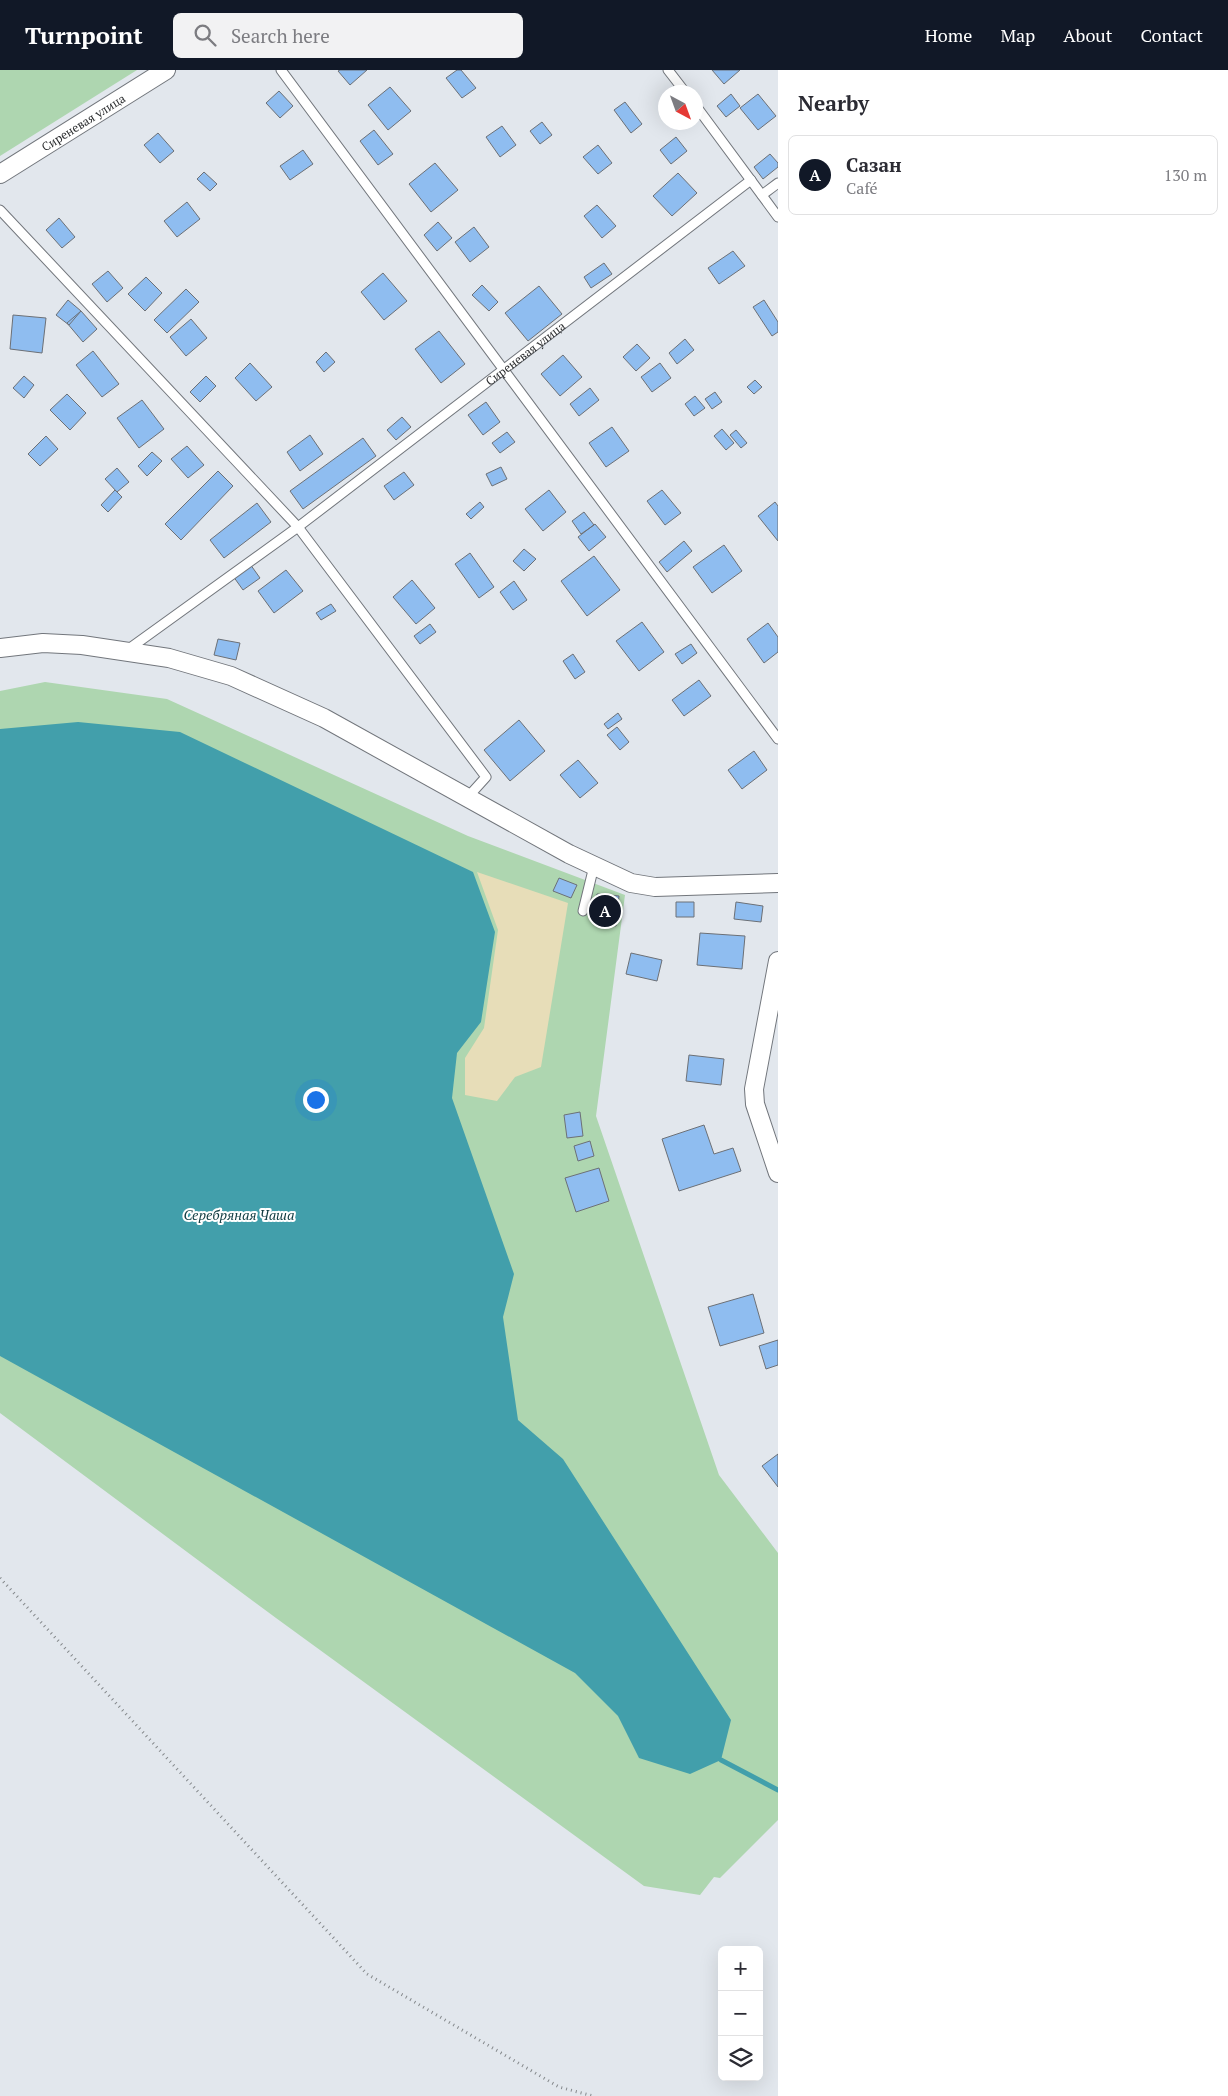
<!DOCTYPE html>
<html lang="en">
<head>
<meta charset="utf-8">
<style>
	:root { --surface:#fff; --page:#f2f2f3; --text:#2b2b33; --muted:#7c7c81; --line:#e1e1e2; --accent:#111827 }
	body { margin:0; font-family:"PT Serif",serif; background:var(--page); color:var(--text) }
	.controls { position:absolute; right:15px; bottom:15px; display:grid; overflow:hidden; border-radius:8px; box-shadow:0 5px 20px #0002 }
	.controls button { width:45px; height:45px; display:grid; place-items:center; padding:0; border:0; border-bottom:1px solid var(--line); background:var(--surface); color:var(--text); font:25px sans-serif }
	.compass { position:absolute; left:658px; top:15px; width:45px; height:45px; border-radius:50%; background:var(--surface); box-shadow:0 5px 20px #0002; rotate:139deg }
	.you { position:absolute; left:315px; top:1029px; width:18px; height:18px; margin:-12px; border:4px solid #fff; border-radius:50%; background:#1a73e8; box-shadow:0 0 0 8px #1a73e833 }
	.badge { display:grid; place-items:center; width:32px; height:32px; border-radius:50%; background:var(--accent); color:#fff; font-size:16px; font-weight:700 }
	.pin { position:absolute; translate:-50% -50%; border:2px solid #fff; box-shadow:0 1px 5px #0006 }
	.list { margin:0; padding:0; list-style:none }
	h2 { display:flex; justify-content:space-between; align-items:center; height:65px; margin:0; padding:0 20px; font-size:21px }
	h2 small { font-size:16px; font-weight:400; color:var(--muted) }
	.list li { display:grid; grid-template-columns:32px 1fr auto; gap:15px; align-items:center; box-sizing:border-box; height:80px; margin:0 10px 10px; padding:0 10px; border:1px solid var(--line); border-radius:8px }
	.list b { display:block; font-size:19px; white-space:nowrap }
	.list p { margin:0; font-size:16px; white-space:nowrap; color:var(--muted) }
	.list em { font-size:16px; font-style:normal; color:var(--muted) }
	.icon { flex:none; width:28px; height:28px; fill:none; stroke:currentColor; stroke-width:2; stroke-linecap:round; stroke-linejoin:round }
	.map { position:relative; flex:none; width:778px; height:2026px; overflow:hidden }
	header { display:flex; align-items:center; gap:30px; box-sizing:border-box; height:70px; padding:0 25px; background:var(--accent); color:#fff }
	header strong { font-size:24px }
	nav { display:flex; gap:28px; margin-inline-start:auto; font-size:18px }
	.search { width:350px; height:45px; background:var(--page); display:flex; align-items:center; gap:12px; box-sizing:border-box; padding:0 18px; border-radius:8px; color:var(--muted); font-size:19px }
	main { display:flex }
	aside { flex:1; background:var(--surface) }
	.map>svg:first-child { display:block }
</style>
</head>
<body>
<header>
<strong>Turnpoint</strong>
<div class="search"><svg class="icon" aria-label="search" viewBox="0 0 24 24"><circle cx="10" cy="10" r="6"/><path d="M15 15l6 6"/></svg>Search here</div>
<nav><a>Home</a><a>Map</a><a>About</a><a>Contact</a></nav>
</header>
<main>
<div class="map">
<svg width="778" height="2026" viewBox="0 0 778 2026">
	<rect width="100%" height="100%" fill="#e2e7ed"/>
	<path fill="#aed6b0" d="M0,0H137L0,86Z
		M45,612L167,629L468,766L625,825L596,1046L719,1405L778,1483V1750L720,1808L714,1807L700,1825L644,1816L276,1548L0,1343V621Z"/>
	<path fill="#e7ddb8" d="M477,802L568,833L541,997L515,1007L497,1031L465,1025V988L484,958L498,860Z"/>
	<path fill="#429fab" d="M78,652L180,662L473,802L495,862L481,952L457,983L452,1028L514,1204L503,1247L518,1350L563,1389L731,1650L721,1690L690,1704L639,1688L618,1646L575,1603L0,1286V659Z"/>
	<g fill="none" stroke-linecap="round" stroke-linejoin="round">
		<path stroke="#429fab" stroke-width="5" d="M721,1690L778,1720"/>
	</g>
	<path fill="#8fbdf0" stroke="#6c7076" d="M340,0H367L350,15L338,1Z
		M457,0H461L476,18L462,28L446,8Z
		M712,0H740L724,14Z
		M390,17L411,41L388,60L368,35Z
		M279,21L293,36L280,48L266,33Z
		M731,24L740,36L726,47L717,36Z
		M758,24L776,46L758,60L740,38Z
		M625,32L642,54L631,63L614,40Z
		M542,52L552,65L540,74L530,61Z
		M502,56L516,75L500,87L486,67Z
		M374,60L393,84L378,95L360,71Z
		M158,63L174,81L160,93L144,75Z
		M676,67L687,81L671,94L660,80Z
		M598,75L612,93L598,104L583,87Z
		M303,80L313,94L290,110L280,96Z
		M770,84L778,93V97L763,109L754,97Z
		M435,93L458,120L431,142L409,114Z
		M204,102L217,114L210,121L197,109Z
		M678,103L697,123L672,146L653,126Z
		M187,132L200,149L177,167L164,151Z
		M597,135L616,156L602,168L584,146Z
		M59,148L75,167L62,178L46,160Z
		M438,152L452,168L437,181L424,165Z
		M474,157L489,177L470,192L455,172Z
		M733,181L745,196L719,214L708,198Z
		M604,193L612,204L591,218L584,207Z
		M108,201L123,218L107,232L92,214Z
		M383,203L407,231L384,250L361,222Z
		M146,207L162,223L145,241L128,224Z
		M482,215L498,232L489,241L472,225Z
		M539,216L562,244L528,271L505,243Z
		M186,219L199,232L167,263L154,250Z
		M68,230L81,241L69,255L56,245Z
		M764,230L778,252V262L772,266L753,237Z
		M81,241L97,259L83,272L67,253Z
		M13,245L46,248L42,283L10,279Z
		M191,249L207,268L186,286L170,267Z
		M439,261L465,294L441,313L415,279Z
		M685,269L694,280L677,294L669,283Z
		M637,274L650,288L636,301L623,287Z
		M93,281L119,314L102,327L76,295Z
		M326,282L335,292L324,302L316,292Z
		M563,285L582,307L560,326L541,304Z
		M250,293L272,317L256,331L235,308Z
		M660,293L671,308L652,322L641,307Z
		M24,306L34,315L24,328L13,318Z
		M206,306L216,316L200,332L190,322Z
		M755,310L762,317L754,324L747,317Z
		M590,318L599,330L579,346L570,334Z
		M715,322L722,332L712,339L705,329Z
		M67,324L86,343L70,360L50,340Z
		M695,326L705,338L694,346L685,334Z
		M142,330L164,359L139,378L117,348Z
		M486,332L500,352L483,365L468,345Z
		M402,347L411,357L396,370L387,360Z
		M612,357L629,381L606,397L589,373Z
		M722,359L734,373L726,380L714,366Z
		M736,360L747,373L741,378L730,365Z
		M507,362L515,372L500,383L492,373Z
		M310,365L323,384L300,401L287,382Z
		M46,366L58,379L40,396L28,384Z
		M363,368L376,386L303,439L290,421Z
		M187,376L204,395L188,408L171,389Z
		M152,382L162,391L147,406L138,396Z
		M501,397L507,409L492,416L486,404Z
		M117,398L129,412L117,422L105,409Z
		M218,401L233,416L181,470L165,454Z
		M404,402L414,415L394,430L384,416Z
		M115,420L122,427L108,442L101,435Z
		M549,420L566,442L543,461L525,439Z
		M662,420L681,443L665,455L647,431Z
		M480,432L484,437L471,449L466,444Z
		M775,432L778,436V471L758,446Z
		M257,433L271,452L224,488L210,470Z
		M584,442L594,455L581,464L572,451Z
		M595,454L606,467L589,481L578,467Z
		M684,471L692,481L667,502L659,492Z
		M724,475L742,501L712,523L693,497Z
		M524,479L536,489L524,501L513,491Z
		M470,483L494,517L479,528L455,494Z
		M594,486L620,520L587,546L561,511Z
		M250,494L260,508L243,520L233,506Z
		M286,500L303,521L274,543L258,521Z
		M412,510L435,538L416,554L393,527Z
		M514,511L527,530L513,540L500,522Z
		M331,534L336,541L321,550L316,543Z
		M642,552L664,582L639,601L616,571Z
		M768,553L778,567V582L764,593L747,569Z
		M430,554L436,562L420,574L414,566Z
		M218,569L240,573L236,590L214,585Z
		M691,574L697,583L682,594L675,584Z
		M573,584L585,602L575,609L563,591Z
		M699,610L711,626L684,646L672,630Z
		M618,643L622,649L608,659L604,654Z
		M519,650L545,681L510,711L484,680Z
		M617,657L629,672L620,680L607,665Z
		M754,681L767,700L742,719L728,700Z
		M578,690L598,713L580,728L560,705Z
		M559,808L577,815L571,828L553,821Z
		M597,824L619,826L616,856L593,853Z
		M676,832H694V847H676Z
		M736,832L763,836L761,852L734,849Z
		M700,863L745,866L742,899L697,895Z
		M631,883L662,890L657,911L626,904Z
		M689,985L724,989L721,1015L686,1011Z
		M580,1042L583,1066L567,1068L564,1045Z
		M704,1055L714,1084L733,1078L741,1101L679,1121L662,1069Z
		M590,1071L594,1086L578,1091L574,1076Z
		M599,1098L609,1131L576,1142L565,1108Z
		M753,1224L764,1263L720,1276L708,1237Z
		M778,1270V1295L766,1299L759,1276Z
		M778,1384V1417L762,1396Z"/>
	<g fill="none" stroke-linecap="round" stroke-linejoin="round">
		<g stroke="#72767c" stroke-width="11">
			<g id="service">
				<path d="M281,0L778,669"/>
				<path d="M668,0L685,22"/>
				<path d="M696,36L778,147"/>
				<path d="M762,125L778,113"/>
				<path d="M0,140L298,457L486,707L467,728"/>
				<path id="s1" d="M126,581L298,457L751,110"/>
				<path d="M583,841L594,796"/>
			</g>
		</g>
		<g stroke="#72767c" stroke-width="20">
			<g id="minor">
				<path id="s2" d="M0,104L166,0"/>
				<path d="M0,578L43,573L82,575L169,588L231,606L324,648L569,784L631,813L655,817L778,813"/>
				<path d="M778,891L754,1019L755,1034L778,1103"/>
			</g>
		</g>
		<path stroke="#84888b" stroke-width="3" stroke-dasharray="1 4" stroke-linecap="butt" d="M0,1508L367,1904L559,2017L593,2026"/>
		<use href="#service" stroke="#fff" stroke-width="9"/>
		<use href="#minor" stroke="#fff" stroke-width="18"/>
	</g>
	<g text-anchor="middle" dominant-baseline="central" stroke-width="4" stroke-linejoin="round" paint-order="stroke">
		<g font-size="12" fill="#2c2e30" stroke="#fff">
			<text stroke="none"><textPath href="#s2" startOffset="98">Сиреневая улица</textPath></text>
			<text stroke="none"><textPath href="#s1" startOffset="498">Сиреневая улица</textPath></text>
		</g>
		<g font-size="14" font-style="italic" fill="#103b41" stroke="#fff">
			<text x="239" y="1144">Серебряная Чаша</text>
		</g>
	</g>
</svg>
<div class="controls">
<button>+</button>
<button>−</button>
<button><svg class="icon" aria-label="layers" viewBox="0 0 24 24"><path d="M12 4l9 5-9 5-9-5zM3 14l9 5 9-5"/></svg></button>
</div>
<svg class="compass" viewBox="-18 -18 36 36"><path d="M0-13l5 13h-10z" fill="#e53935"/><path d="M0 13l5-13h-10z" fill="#7c7c81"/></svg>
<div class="you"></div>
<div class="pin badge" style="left:605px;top:841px">A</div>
</div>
<aside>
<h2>Nearby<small></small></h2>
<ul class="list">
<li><span class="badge">A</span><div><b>Сазан</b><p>Café</p></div><em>130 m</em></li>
</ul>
</aside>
</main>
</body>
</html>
